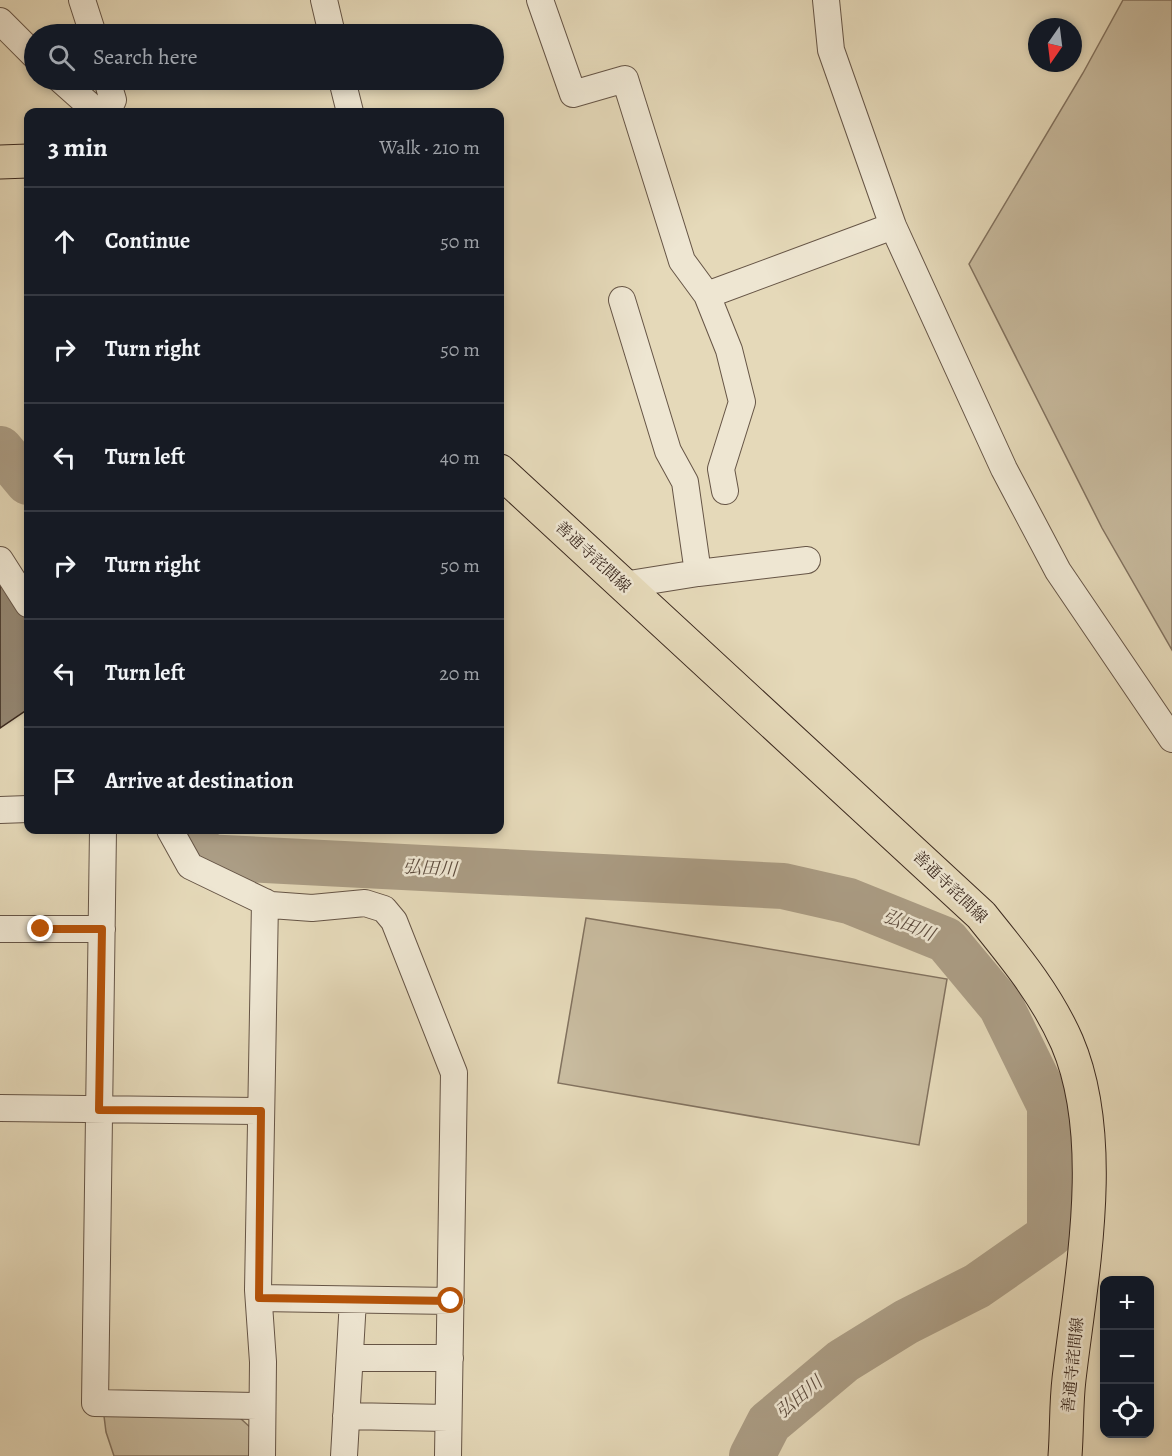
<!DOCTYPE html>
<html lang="en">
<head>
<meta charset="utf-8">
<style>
	:root { --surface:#171b24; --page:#242831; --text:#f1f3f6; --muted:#9ea1a6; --line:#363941 }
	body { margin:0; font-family:Alegreya,"Noto Serif JP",serif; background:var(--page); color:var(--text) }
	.controls { position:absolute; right:18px; bottom:18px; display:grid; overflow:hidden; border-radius:12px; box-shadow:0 3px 9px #0003 }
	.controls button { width:54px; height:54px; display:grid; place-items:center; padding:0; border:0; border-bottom:2px solid var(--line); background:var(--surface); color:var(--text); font:30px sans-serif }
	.compass { position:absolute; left:1028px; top:18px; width:54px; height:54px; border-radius:50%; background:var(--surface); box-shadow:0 3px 9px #0003; rotate:194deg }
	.stop { position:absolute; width:18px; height:18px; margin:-14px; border:4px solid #b45309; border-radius:50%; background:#fff }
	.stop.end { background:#b45309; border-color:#fff; box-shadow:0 2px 6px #0008 }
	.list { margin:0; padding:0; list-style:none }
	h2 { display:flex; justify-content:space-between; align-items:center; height:78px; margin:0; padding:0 24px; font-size:26px }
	h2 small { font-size:20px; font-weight:400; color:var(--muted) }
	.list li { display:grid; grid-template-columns:39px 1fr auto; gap:18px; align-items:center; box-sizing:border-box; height:108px; padding:0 24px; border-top:2px solid var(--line) }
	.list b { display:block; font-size:22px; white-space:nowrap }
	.list em { font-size:20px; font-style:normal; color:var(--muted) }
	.icon { flex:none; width:33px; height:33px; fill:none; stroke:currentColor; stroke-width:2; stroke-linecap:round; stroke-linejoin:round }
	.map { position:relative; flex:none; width:1172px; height:1456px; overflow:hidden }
	.search { position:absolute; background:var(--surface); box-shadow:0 3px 9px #0003; left:24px; top:24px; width:480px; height:66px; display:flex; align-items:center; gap:15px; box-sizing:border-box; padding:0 21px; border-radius:33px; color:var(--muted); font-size:22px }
	.panel { position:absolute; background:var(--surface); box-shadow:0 3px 9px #0003; left:24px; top:108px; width:480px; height:726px; border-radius:12px }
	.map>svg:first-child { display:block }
</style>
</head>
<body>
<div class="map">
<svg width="1172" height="1456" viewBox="0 0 1172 1456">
	<defs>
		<filter id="shadow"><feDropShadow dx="5.5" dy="-5.5" stdDeviation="3" flood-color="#0004"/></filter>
	</defs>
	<rect width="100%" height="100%" fill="#e5d9b9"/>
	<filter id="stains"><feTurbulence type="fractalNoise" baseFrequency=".00333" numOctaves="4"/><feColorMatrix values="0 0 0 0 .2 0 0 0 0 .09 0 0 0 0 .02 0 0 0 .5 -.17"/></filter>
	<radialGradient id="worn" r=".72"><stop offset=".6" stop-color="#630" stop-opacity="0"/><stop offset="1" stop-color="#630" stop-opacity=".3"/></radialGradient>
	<path fill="#c8bb9f" stroke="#82725f" stroke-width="1.5" d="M1123,0H1172V650L1102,528L969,264L1083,73Z
		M586,918L947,979L919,1145L558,1083Z
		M104,1416L240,1418L251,1428V1456H114L106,1432Z"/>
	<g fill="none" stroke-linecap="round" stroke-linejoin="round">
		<path stroke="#ab9d85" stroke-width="46" d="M0,449L28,482
			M192,830L203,857L783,886L849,901L946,940L1001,1006L1050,1106V1235L977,1286L906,1322L843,1361L769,1423L752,1456"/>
	</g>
	<path fill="#93856f" stroke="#3b291f" stroke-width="1.5" filter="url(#shadow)" d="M0,573L28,617V709L0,728Z"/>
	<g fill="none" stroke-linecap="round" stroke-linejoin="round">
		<g stroke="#665546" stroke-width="28">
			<path id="minor" d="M82,0L93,34
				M324,0L332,34
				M540,0L573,94L625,79L682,261L707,295L893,226
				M826,0L831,50L893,226L1004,469L1058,571L1172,739
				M0,21L34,55
				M61,80L97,112
				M107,80L113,100L107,112
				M342,80L350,112
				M707,295L729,350L742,402L721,469L725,491
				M622,300L668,451L685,482L698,573
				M0,560L28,604
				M623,585L698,573L807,560
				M0,810L28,809
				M103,830L95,1403L262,1406
				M170,830L190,866L271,905L312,908L365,903L384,909L394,921L454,1073L448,1456
				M0,929H102
				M0,1108L261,1111
				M259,1298L451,1301
				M350,1358H450
				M346,1416L448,1418
				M262,1456L263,1362L258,1290L265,902
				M344,1456L353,1300"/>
		</g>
		<g stroke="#3b291f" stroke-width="35">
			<path id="major" d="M0,162L28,161
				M500,471L981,915C1014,956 1046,994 1067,1042C1109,1140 1081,1277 1069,1379C1066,1404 1067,1430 1065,1456"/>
		</g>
		<use href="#minor" stroke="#eee6d2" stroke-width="26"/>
		<use href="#major" stroke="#e5d9b9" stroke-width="33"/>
	</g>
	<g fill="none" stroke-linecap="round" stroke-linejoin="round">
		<path stroke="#b45309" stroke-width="8" d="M41,929H102L99,1110L261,1111L259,1298L451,1301"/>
	</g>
	<g text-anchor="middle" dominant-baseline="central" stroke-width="5" stroke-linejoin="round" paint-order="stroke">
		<g font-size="16" fill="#3b291f" stroke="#eee6d2">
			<text transform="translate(593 557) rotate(43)">善通寺詫間線</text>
			<text transform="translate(950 887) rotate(44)">善通寺詫間線</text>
			<text transform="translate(1073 1365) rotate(-84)">善通寺詫間線</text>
		</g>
		<g font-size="18" font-style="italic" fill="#5d4c3e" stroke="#eee6d2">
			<text transform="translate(430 868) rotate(3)">弘田川</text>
			<text transform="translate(909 925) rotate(22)">弘田川</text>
			<text transform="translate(799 1397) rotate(-40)">弘田川</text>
		</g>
	</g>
	<rect width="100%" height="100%" filter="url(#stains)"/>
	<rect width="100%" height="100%" fill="url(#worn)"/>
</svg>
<div class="controls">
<button>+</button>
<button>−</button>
<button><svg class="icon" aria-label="locate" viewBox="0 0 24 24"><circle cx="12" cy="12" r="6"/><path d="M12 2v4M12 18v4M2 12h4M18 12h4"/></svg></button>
</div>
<svg class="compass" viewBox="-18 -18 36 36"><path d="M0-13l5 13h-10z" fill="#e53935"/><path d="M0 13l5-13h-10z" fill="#9ea1a6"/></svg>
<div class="stop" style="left:451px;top:1301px"></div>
<div class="stop end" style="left:41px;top:929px"></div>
<div class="search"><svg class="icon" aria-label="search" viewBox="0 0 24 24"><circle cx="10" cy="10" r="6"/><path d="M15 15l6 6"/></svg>Search here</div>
<section class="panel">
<h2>3 min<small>Walk · 210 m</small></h2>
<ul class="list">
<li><svg class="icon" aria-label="ahead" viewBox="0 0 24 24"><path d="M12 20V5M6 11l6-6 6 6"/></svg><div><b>Continue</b></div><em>50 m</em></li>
<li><svg class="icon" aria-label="right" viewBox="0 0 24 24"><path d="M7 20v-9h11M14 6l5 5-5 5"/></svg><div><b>Turn right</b></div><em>50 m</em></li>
<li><svg class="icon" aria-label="left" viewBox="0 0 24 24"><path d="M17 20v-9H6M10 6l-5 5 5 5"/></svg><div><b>Turn left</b></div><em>40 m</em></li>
<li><svg class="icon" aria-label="right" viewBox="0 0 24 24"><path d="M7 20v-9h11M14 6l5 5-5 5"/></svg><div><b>Turn right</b></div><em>50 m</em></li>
<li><svg class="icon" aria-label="left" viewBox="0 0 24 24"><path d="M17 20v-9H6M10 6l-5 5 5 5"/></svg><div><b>Turn left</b></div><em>20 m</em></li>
<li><svg class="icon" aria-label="arrive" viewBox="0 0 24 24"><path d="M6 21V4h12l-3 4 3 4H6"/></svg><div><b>Arrive at destination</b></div></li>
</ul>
</section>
</div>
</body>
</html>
